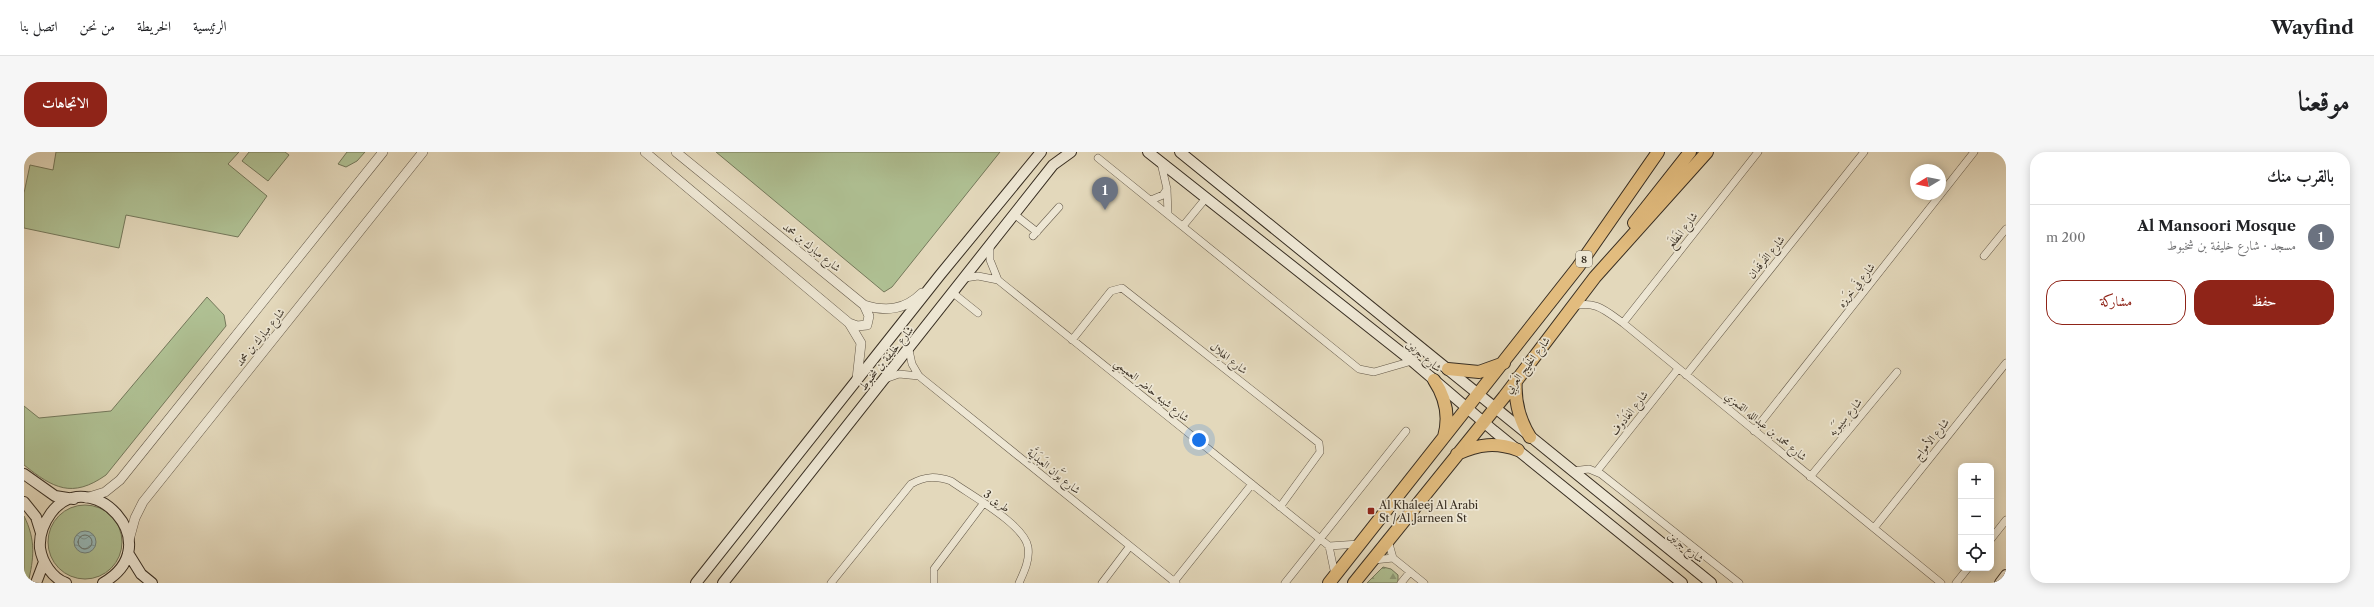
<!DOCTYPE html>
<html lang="ar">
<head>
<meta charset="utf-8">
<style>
	:root { --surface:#fff; --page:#f6f6f6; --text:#202124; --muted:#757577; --line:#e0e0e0; --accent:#8f2418 }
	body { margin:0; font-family:"Libre Caslon Text",Amiri,serif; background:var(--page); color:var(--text); direction:rtl }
	.controls { position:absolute; right:12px; bottom:12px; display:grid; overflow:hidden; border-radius:8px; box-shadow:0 2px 10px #0003 }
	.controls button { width:36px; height:36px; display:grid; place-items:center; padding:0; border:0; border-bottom:1px solid var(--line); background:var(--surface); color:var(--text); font:20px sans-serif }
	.compass { position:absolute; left:1886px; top:12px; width:36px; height:36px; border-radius:50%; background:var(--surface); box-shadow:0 2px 10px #0003; rotate:260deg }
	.you { position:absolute; left:1175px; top:288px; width:14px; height:14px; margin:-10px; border:3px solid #fff; border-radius:50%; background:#1a73e8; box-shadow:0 0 0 6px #1a73e833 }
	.badge { display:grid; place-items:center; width:26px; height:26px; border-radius:50%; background:var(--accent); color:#fff; font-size:13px; font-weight:700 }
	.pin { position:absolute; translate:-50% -33px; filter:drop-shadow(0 1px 2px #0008) }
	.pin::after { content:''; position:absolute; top:21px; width:14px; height:12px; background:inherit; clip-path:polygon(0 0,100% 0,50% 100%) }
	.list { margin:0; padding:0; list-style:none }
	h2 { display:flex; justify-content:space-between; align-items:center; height:52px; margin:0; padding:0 16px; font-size:17px }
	h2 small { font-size:13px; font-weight:400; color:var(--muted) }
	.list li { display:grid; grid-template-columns:26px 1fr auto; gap:12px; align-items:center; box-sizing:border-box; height:64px; padding:0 16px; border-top:1px solid var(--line) }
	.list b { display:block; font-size:15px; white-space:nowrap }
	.list p { margin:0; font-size:13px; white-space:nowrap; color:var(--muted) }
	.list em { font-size:13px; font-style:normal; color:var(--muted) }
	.actions { display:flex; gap:8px; padding:12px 16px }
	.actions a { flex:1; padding:9px 0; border:1px solid var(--accent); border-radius:16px; text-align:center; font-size:14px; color:var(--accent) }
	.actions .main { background:var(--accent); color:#fff }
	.icon { flex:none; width:22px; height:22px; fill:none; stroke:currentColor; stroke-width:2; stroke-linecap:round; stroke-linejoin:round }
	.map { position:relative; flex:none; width:1982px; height:431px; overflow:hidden; direction:ltr; border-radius:16px }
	header { display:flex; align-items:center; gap:24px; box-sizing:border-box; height:56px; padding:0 20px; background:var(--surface); border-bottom:1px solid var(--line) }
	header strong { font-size:19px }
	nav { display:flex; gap:22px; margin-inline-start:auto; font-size:14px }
	.intro { display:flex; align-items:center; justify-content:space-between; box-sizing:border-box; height:96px; padding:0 24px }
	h1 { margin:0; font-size:28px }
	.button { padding:10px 18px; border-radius:16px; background:var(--accent); color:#fff; font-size:14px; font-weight:700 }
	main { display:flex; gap:24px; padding:0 24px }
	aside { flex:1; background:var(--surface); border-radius:16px; box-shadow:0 2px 10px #0003 }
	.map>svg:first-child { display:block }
</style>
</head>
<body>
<header>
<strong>Wayfind</strong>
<nav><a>الرئيسية</a><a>الخريطة</a><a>من نحن</a><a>اتصل بنا</a></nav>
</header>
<div class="intro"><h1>موقعنا</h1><a class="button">الاتجاهات</a></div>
<main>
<aside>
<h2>بالقرب منك<small></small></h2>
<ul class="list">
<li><span class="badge" style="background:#6b7280">1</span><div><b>Al Mansoori Mosque</b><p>مسجد · شارع خليفة بن شخبوط</p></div><em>200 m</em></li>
</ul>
<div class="actions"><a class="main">حفظ</a><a>مشاركة</a></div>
</aside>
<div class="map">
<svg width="1982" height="431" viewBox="0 0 1982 431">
	<defs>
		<pattern id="forest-firs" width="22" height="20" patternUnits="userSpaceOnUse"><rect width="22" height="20" fill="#afc093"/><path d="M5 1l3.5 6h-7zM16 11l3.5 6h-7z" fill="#8f9c78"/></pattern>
		<pattern id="water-waves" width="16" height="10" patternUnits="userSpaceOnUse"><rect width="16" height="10" fill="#97b8b7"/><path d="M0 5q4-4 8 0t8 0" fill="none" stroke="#7c9694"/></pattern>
	</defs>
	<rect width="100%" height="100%" fill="#e3d8bb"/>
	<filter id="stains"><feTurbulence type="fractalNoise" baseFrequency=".005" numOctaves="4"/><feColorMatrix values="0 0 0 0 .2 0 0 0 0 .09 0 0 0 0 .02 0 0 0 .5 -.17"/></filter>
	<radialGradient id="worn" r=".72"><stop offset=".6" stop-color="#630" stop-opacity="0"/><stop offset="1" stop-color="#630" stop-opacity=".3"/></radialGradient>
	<path fill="#afc093" stroke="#74785b" d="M32,0H215L204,12L243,44L214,85L102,63L95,96L0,76V41L6,13L29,18Z
		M225,0H261L265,3L244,29L218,9Z
		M323,0H341L333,9L322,15L314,12Z
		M692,0H976L868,135L860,140Z
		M183,145L200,163L202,174L82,323C48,347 29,336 0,313V254L15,266L87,259Z
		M24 390a37 37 0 1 1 74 0a37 37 0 1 1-74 0Z
		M0,364C12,388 10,406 4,431H0Z"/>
	<path fill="url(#forest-firs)" stroke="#74785b" d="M1359,415L1367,417L1374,423V431H1343Z"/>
	<path fill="url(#water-waves)" stroke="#71817c" d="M50 390a11 11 0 1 1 22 0a11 11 0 1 1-22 0Z"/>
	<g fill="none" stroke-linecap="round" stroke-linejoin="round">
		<path stroke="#68746d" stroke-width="1" d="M54 390a7 7 0 1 1 14 0a7 7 0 1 1-14 0Z"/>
		<g stroke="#645949" stroke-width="8">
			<path id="minor" d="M1074,6L1335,217L1350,220L1388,209
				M1137,11L1143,37L1144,62
				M1127,48L1139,43L1143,37
				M990,62L1013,80
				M1159,74L1182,46
				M1009,84L1035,55
				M966,94V108L974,128L1305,394L1311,423
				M1960,104L1982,77
				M941,126L954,124L974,128
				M929,141L954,161
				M1548,155C1570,147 1582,159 1599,171L1917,431
				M1599,171L1734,0
				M1048,188L1087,139L1098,136L1295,291L1296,300L1256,355
				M885,198L888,212L895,224L1152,431
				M1662,223L1840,0
				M861,227L875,222L895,224
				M1730,279L1950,0
				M1548,319L1565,317L1577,322L1715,431
				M1573,319L1654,217
				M1786,325L1873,220
				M1850,376L1982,211
				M1967,387L1982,368
				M1364,388L1369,406L1400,431
				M1305,394L1335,392
				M1350,408L1369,406
				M807,431L887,332C901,324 912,324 927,329C946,343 1000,372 1004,395C1006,408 1000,420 995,431
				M910,431V417L959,352
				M1078,431L1106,394
				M1149,431L1228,332
				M1261,431L1382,279
				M1377,431L1386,420
				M1932,431L1944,416"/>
		</g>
		<g stroke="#645949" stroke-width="10">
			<path id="tertiary" d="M621,0L825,171L837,191L833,227
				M652,0L840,153C862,160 881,158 898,141
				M825,171L833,174L843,173L845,164L840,153
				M62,346L81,340L96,328L359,0
				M105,388L111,366L119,350L399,0"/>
		</g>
		<g stroke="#392f23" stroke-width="12">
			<path id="secondary" d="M1124,0L1388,209L1470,279L1658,431
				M1156,0L1687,431
				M0,322L31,344L50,347
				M0,350L12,365L17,381
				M104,401L117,422L128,431
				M12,431L20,410
				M42,431C28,426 18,410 16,396C15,383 19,372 27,361C65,310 147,392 79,431
				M672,431L916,123L1017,0
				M699,431L1029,13L1047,0
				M1976,431L1982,423"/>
		</g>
		<g stroke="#392f23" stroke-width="14">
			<path id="trunk" d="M1610,71L1666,0
				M1424,217L1455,220L1480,211
				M1492,227C1490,249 1495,267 1506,285
				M1410,228C1422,246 1426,264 1420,285
				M1433,302C1455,292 1472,290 1494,298
				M1305,431L1554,115L1634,0
				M1330,431L1480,245L1571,125L1683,0"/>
		</g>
		<use href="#minor" stroke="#ede6d3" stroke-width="7"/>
		<use href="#tertiary" stroke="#ede6d3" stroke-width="9"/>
		<use href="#secondary" stroke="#ede6d3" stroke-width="10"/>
		<use href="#trunk" stroke="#e2bc7e" stroke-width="12"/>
	</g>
	<rect fill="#8f2418" stroke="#ede6d3" stroke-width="1.5" x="1343" y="355" width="8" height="8" rx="2"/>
	<g text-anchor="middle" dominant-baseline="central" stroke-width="3.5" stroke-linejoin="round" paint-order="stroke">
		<rect fill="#ede6d3" stroke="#6f6658" stroke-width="1" x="1552" y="99" width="16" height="16" rx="3"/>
		<g font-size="10" font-weight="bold" fill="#392f23">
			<text x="1560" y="107">8</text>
		</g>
		<g font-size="11" fill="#392f23" stroke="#ede6d3">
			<text transform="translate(1658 78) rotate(-52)">شارع المَطلَع</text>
			<text transform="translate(788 95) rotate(39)">شارع مبارك بن محمد</text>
			<text transform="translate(1742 105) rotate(-51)">شارع الفَرقَدان</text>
			<text transform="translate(1832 133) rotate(-52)">شارع فَي خرَيزه</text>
			<text transform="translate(236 185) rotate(-51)">شارع مبارك بن محمد</text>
			<text transform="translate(1400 204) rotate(40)">شارع جرنين</text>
			<text transform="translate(862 206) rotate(-51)">شارع خليفة بن شخبوط</text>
			<text transform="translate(1205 206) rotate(38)">شارع الهِلال</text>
			<text transform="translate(1503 213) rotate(-53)">شارع الخَلِيج العَربِي</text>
			<text transform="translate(1128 238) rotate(39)">شارع شيبه حاضر العميمي</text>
			<text transform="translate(1605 261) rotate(-52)">شارع الغَادُوف</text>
			<text transform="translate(1821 265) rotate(-50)">شارع سِيبَوَيه</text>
			<text transform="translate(1742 274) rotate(39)">شارع محمد بن عبدالله القمزي</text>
			<text transform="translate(1907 287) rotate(-51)">شارع الأمواج</text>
			<text transform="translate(1030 319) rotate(39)">شارع يَوَّان العَبدَلِيَّة</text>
			<text transform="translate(973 349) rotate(36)">طريق 3</text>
			<text transform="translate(1662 395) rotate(39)">شارع جرنين</text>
		</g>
		<g font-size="11" fill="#392f23" stroke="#ede6d3" text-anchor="start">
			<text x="1355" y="353">Al Khaleej Al Arabi<tspan x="1355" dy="13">St / Al Jarneen St</tspan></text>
		</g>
	</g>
	<rect width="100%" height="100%" filter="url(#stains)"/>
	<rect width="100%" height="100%" fill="url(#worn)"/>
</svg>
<div class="controls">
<button>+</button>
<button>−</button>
<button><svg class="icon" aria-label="locate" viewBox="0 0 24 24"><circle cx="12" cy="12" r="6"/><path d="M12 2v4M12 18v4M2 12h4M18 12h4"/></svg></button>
</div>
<svg class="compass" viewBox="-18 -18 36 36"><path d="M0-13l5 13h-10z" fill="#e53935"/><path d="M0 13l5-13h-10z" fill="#757577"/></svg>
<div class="you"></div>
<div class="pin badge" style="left:1081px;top:58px;background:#6b7280">1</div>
</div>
</main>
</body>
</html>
